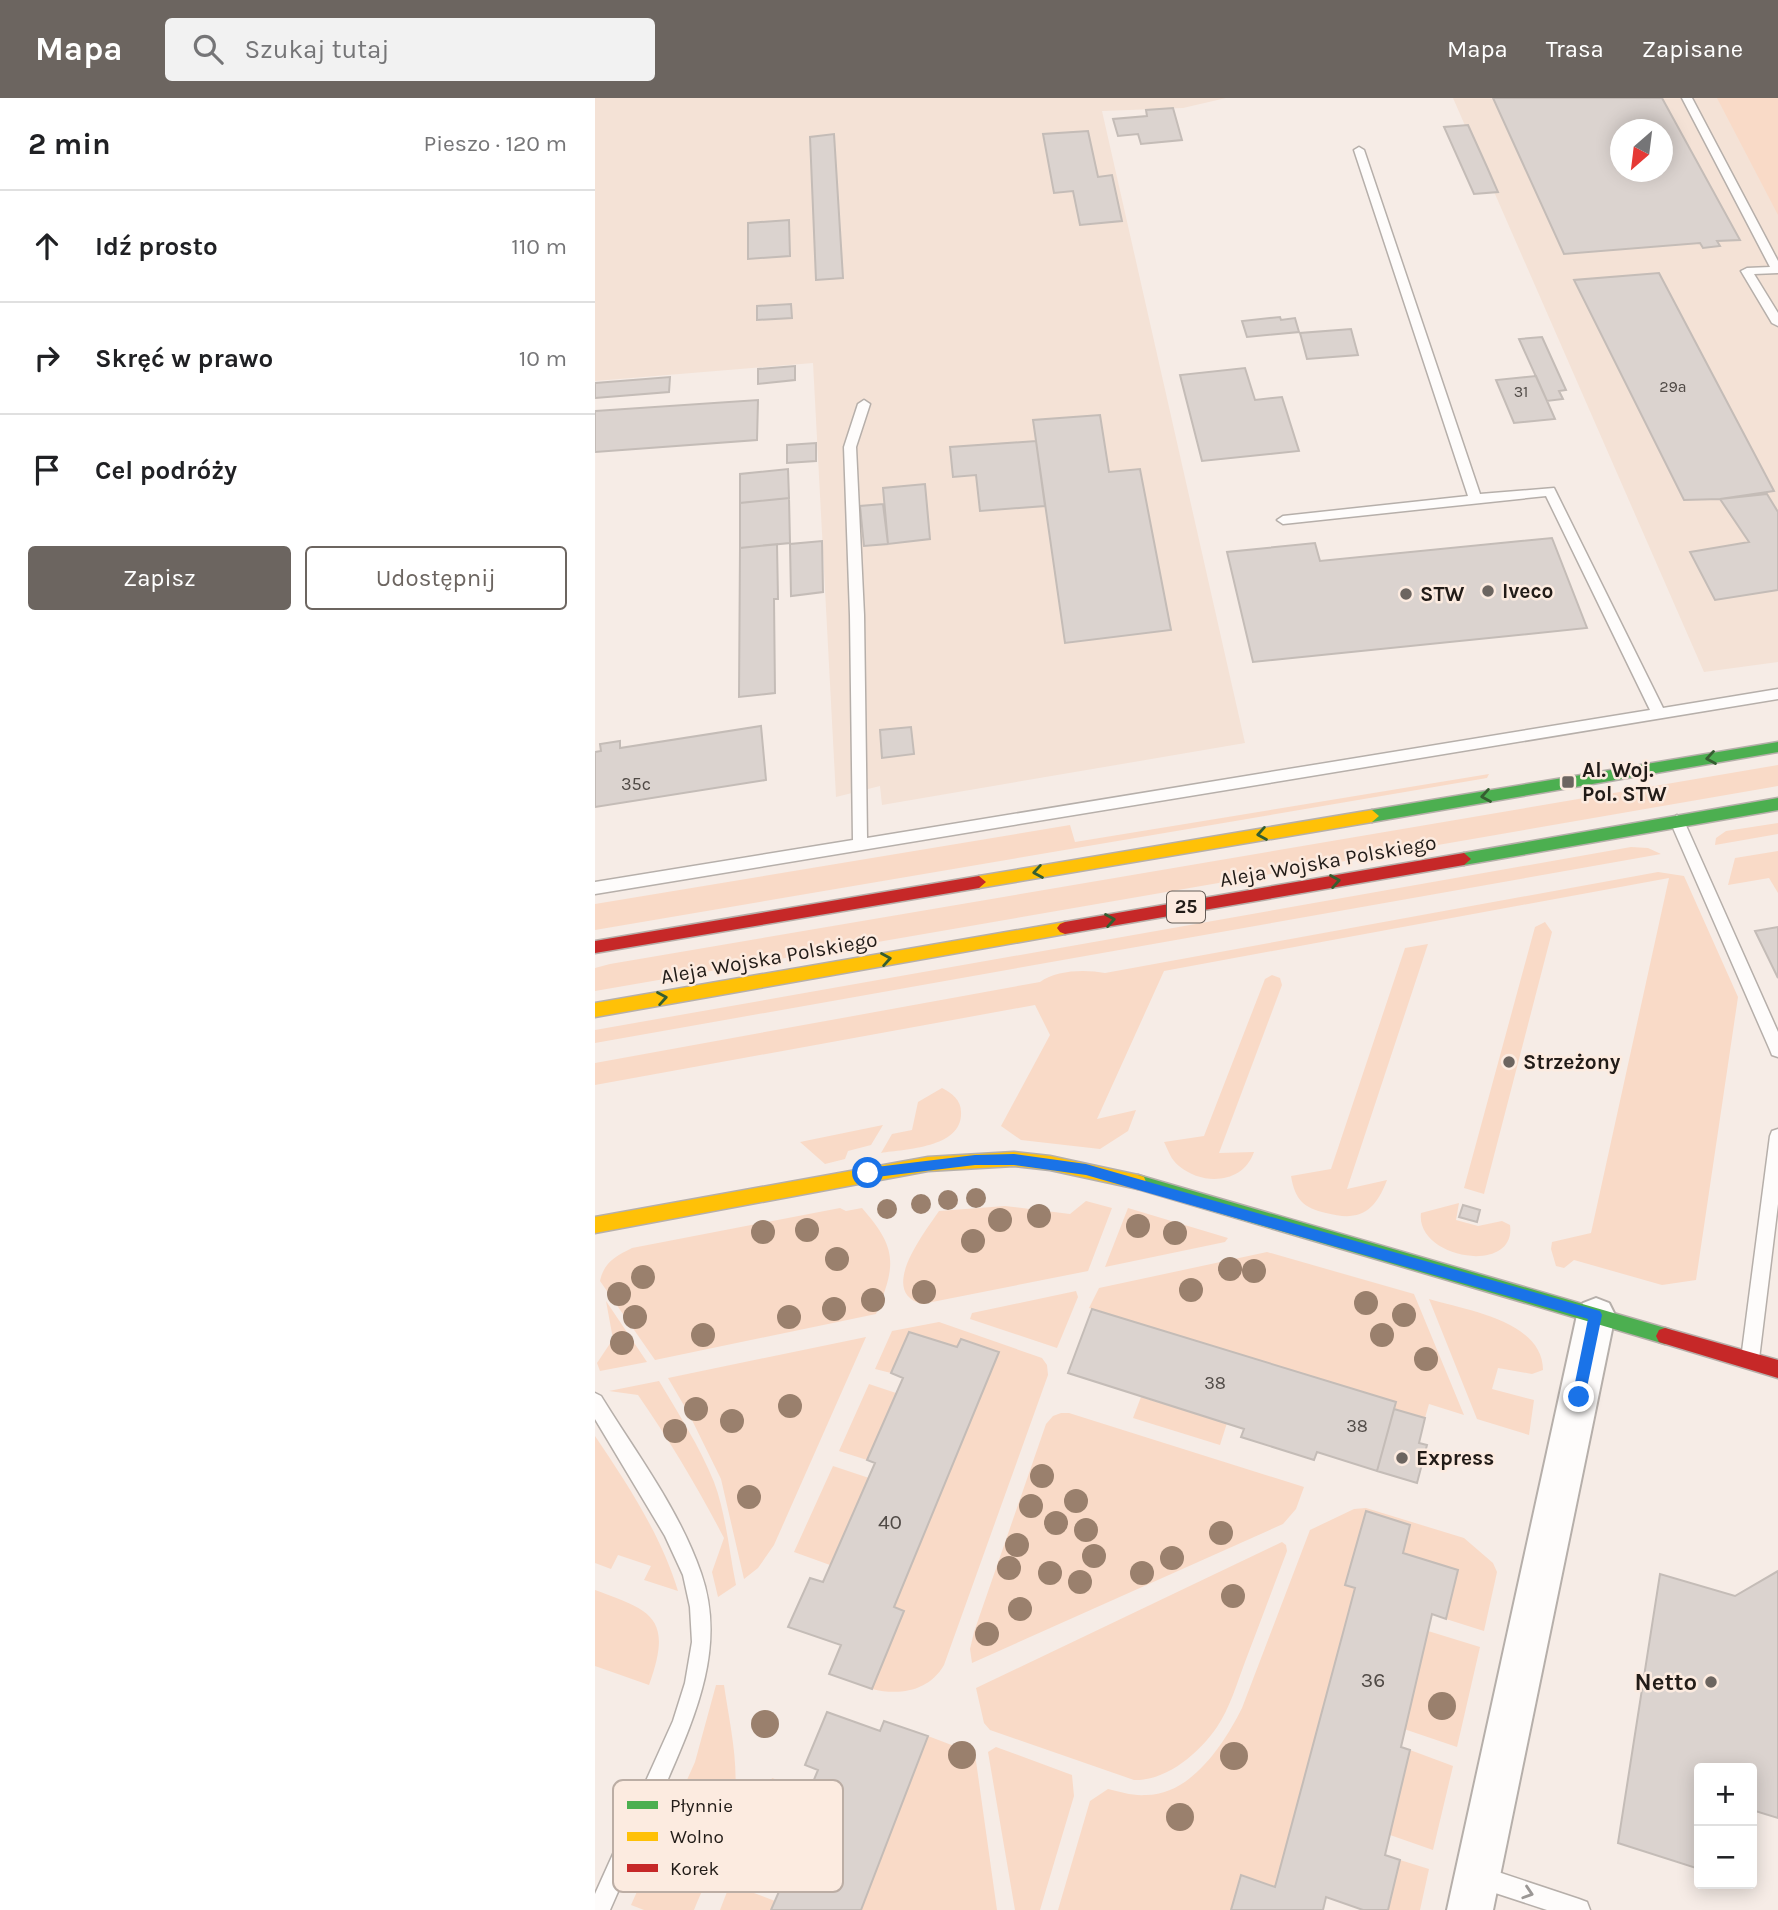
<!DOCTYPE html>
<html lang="pl">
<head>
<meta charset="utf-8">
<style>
	:root { --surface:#fff; --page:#f2f2f2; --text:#202124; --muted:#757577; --line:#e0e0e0; --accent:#6c6560 }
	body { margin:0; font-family:Karla,sans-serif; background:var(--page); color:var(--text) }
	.controls { position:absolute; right:21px; bottom:21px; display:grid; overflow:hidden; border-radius:7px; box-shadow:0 4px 18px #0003 }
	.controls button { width:63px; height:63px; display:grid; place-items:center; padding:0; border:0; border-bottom:2px solid var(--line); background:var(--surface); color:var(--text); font:35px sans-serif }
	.compass { position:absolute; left:1015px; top:21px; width:63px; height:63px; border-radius:50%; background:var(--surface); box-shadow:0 4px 18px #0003; rotate:208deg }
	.stop { position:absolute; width:21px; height:21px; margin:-16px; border:5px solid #1a73e8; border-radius:50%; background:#fff }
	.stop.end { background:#1a73e8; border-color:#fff; box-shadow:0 2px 7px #0008 }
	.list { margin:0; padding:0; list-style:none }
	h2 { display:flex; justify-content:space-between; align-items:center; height:91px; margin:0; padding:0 28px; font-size:30px }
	h2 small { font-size:23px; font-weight:400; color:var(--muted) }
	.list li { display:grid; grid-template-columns:46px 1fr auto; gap:21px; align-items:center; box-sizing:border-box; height:112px; padding:0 28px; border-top:2px solid var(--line) }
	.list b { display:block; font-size:26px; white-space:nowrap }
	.list em { font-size:23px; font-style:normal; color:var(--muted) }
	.actions { display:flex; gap:14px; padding:21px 28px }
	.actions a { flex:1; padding:16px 0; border:2px solid var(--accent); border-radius:7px; text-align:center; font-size:24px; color:var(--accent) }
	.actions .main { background:var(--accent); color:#fff }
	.icon { flex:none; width:38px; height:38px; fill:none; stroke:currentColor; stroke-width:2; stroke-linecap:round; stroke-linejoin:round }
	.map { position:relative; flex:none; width:1183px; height:1812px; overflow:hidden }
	header { display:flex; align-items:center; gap:42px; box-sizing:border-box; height:98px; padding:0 35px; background:var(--accent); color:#fff }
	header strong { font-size:33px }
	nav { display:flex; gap:38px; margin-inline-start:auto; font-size:24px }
	.search { width:490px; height:63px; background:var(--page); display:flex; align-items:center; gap:18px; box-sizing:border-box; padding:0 24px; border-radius:7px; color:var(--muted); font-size:26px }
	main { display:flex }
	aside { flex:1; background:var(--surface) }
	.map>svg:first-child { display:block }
</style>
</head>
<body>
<header>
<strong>Mapa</strong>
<div class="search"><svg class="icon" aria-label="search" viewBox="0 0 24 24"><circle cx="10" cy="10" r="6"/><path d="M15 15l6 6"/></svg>Szukaj tutaj</div>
<nav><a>Mapa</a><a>Trasa</a><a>Zapisane</a></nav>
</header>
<main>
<aside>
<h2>2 min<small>Pieszo · 120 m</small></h2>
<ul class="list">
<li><svg class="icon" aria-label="ahead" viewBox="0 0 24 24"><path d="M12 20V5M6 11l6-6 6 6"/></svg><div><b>Idź prosto</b></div><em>110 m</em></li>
<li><svg class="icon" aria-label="right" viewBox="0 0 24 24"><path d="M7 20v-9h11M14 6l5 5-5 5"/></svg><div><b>Skręć w prawo</b></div><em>10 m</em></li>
<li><svg class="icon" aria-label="arrive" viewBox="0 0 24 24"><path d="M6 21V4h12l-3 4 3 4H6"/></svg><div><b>Cel podróży</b></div></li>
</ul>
<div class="actions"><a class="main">Zapisz</a><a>Udostępnij</a></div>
</aside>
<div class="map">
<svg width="1183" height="1812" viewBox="0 0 1183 1812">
	<rect width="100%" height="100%" fill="#f6ece6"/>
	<path fill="#f4e2d6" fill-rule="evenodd" d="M0,0H631L588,10L507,13L650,645L287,707L285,688L241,699L218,265L0,283Z
		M858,0H1126L1183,112V564L1109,574ZM1026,32H1068V74H1026Z"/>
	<path fill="#f9dac7" d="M1122,0H1183V117Z
		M1183,667V688L0,893V870L15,866Z
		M894,676L892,680L0,832V806L475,727L480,744Z
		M1183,725V736L1120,747L1121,740L1131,733Z
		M1036,749L1053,750L1066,756L0,945V932Z
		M1183,753V795L1174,780L1133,787L1140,760Z
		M1063,774L1089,778L1143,899L1101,1182L1067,1187L979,1162L969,1170L961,1168L956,1151L957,1144L996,1135L1074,780L569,873L502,1021L541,1012L533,1033L505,1051L426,1042L406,1028L455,937L440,907L0,987V965L445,884C461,872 490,871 510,875Z
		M950,824L957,834L889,1096L869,1090L940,829Z
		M833,846L752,1091L792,1082C780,1114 764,1124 731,1115C709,1110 700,1102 696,1078L736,1071L810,850Z
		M677,877L685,880L687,887L624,1055L659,1054C648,1086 608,1088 584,1068C576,1062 573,1052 569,1044L609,1038L670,881Z
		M347,990C357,995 366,1002 366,1014C368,1050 311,1051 286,1055L297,1036L317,1032L323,1004Z
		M288,1027L276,1047L253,1053L250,1061L230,1066L205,1044Z
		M491,1103L517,1110L493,1173L327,1206C282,1194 330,1134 344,1113L410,1108L475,1116Z
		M864,1105L861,1122L883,1128L907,1123L915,1127C922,1178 820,1161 826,1115Z
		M245,1110L251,1113L267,1110C303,1151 301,1167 281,1216L60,1262L5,1183C9,1164 21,1158 37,1150Z
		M533,1110L633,1140L630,1144L510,1169Z
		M672,1154L819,1196L869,1317L834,1306L830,1320L799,1311L801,1304L494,1210L504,1190Z
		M481,1193L483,1199L462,1250L375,1221L377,1215Z
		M834,1201C871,1212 948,1223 948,1272L937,1276L903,1270L897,1291L939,1302L934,1337L882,1321Z
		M11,1203L52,1264L5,1273L2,1265L18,1241Z
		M344,1224L447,1260L452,1267L453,1277L349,1567C334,1593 305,1598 277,1591L308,1513L299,1509L404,1255L362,1249L314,1234L296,1275L280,1271L297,1233Z
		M271,1239L179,1447L163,1470L149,1481L126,1381L94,1316L73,1280Z
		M64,1283C83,1315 105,1349 119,1384C131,1416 134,1453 141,1487L123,1499L117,1474L129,1440C103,1390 75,1343 43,1297L14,1293Z
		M274,1286L301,1295L272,1362L244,1353Z
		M546,1299L632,1325L625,1347L538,1320Z
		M466,1315H474L709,1389L701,1411L688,1426L377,1565L375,1551L379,1534L451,1326L458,1318Z
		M0,1338C33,1387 66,1437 83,1493L49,1482L56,1468L23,1457L16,1471L0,1465Z
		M238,1368L274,1380L235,1467L199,1454Z
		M771,1410L869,1440L898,1465L902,1474L889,1533L851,1521L862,1472L808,1455L815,1427L771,1413L751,1487L760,1490L680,1789L646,1777L636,1812H463L495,1703L513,1691C525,1694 538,1698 551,1697C596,1697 629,1646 647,1610L715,1432L759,1411Z
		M687,1444L691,1447L692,1453C678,1490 664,1527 650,1564C642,1585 635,1610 622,1629C604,1655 572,1683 539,1682L395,1632L389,1625L381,1590Z
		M0,1492C58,1513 78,1520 54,1587L0,1568Z
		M833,1533L885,1549L862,1649L809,1631Z
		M121,1587H129C134,1622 143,1660 140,1695C137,1734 114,1775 99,1812H49L36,1807L100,1664Z
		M333,1638L380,1656L402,1812H266Z
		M401,1649L477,1677L479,1698L445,1812H420L393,1654Z
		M815,1652L858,1668L838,1752L795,1737Z
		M177,1680L215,1693L179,1778L145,1762Z
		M805,1762L834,1771L825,1812H793Z
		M135,1786L180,1803L176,1812H125Z"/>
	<path fill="#dbd3cf" stroke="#c4bcb7" stroke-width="2" fill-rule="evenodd" d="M898,0H1067L1145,142L1122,143L1125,148L1108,150L1105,145L969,156ZM1026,32H1068V74H1026Z
		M578,10L587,42L546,46L543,36L523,38L518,21L552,18L551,12Z
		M873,27L892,69L903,94L879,96L849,29Z
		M493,33L503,79L517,77L527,123L485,127L478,93L459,95L448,36Z
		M239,36L248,180L221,182L215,39Z
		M194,122L195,158L153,161V125Z
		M1064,175L1179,393L1125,401L1089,402L979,182Z
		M196,206L197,220L162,222V208Z
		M685,219L686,222L700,220L704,234L652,239L647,223Z
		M756,231L763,257L712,261L705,235Z
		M947,239L971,292L964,293L968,301L952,303L924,241Z
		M200,268V282L163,286V271Z
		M650,270L660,302L687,299L704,353L607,363L585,277Z
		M941,278L960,321L919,325L901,282Z
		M75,279L74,294L0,300V285Z
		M163,302L162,342L0,354V313Z
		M505,317L514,374L545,371L576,532L470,545L438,322Z
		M441,343L450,408L385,413L381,377L358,379L355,349Z
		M221,345V363L192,365V347Z
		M193,371L194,400L145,405V376Z
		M330,386L335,441L293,446L288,390Z
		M1172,396L1183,414V492L1120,502L1095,454L1154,444L1125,401Z
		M194,400L195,445L145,450V405Z
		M288,406L293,446L269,448L265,408Z
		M957,440L992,530L658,564L632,454L720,445L725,463Z
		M227,443L228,494L196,498L195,446Z
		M182,446L183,501H179L180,595L144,599L145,450Z
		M166,628L171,682L0,709V654L6,653L5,646L25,643V650Z
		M316,629L319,656L287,660L285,632Z
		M1183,829V880L1160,833Z
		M868,1107L885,1112L882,1124L864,1119Z
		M497,1211L801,1304L782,1373L722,1354L719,1362L646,1339L649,1331L473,1275Z
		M314,1234L362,1249L366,1241L404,1254L299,1509L309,1513L277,1591L234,1576L246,1547L193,1529L215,1480L228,1484L280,1365L272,1362L308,1280L296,1275Z
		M799,1311L830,1320L824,1345L832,1347L822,1385L782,1373Z
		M771,1413L815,1427L808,1455L863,1472L851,1521L837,1516L806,1649L815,1652L790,1757L805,1762L793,1812H768L731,1799L728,1812H636L646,1777L680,1789L760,1490L750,1487Z
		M1183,1473V1720L1157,1712V1670H1104V1771L1023,1745L1065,1476L1140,1498Z
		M232,1614L285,1633L289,1623L333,1638L266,1812H176L189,1782L179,1778L223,1672L210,1667Z"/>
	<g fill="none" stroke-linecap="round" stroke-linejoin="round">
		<g stroke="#b6afaa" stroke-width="3">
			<path id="lane" d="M1087,0H1097L1183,163V175L1159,176L1183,215V228L1177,225L1146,173L1152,170L1175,169Z
				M764,49L769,52L885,396L959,390L1068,610L1183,591V601L0,796V784L258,742L255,517L249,349L263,306L269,302L275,306L261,349L269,517L272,740L1055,612L951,398L688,426L682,422L688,418L873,398L759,52Z
				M1082,717L1089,723L1183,934V959L1177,957L1175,952L1075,723Z
				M1183,1031V1106L1164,1261L1161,1267L1155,1269L1149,1267L1146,1261L1175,1038L1177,1033Z
				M0,1295L6,1298C41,1355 84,1411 106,1475C133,1552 97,1625 67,1695C49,1734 32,1773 15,1812H0V1796L78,1623L90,1585L97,1544L95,1509L88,1477L70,1438L0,1321Z
				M885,1768L984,1801L992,1804L995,1812H952L885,1790L878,1786L874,1779L878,1772Z"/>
		</g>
		<g stroke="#b6afaa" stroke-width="4">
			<path id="street" d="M1001,1200L1014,1205L1020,1217L898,1812H852L982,1217L988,1205Z"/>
		</g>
		<g stroke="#b6afaa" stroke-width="3">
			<path id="fast" d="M1183,644V654L777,724L770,718L777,712Z
				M1183,700V712L869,767L862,761L869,755Z
				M543,1077L1070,1230L1076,1232L1079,1238L1076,1244L1070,1246L543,1091L537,1089L535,1084L537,1079Z"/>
		</g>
		<g stroke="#b6afaa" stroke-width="3">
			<path id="slow" d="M777,712L784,718L777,724L384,790L377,784L384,778Z
				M470,824L475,826L478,830L475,834L470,836L0,919V905Z
				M419,1054L455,1058L543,1077L549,1079L551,1084L549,1089L543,1091L455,1072L419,1068L333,1073L0,1135V1119L333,1059Z"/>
		</g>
		<g stroke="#b6afaa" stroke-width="3">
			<path id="jam" d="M869,755L876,761L869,767L470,836L465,834L462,830L465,826L470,824Z
				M384,778L391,784L384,790L0,855V843Z
				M1070,1230L1183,1262V1280L1064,1244L1061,1238L1064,1232Z"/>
		</g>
		<use href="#lane" fill="#fefcfb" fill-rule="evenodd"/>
		<use href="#street" fill="#fefcfb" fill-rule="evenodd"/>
		<use href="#fast" fill="#4caf50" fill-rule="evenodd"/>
		<use href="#slow" fill="#ffc107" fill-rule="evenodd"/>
		<use href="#jam" fill="#c62828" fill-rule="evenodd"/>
	</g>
	<g fill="#9a806d">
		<circle cx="381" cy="1100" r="10"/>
		<circle cx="353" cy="1102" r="10"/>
		<circle cx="326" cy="1106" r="10"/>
		<circle cx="292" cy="1111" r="10"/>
		<circle cx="444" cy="1118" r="12"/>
		<circle cx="405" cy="1122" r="12"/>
		<circle cx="543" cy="1128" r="12"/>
		<circle cx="212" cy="1132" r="12"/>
		<circle cx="168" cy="1134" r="12"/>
		<circle cx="580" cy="1135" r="12"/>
		<circle cx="378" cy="1143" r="12"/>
		<circle cx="242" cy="1161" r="12"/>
		<circle cx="635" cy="1171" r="12"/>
		<circle cx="659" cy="1173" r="12"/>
		<circle cx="48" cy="1179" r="12"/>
		<circle cx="596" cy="1192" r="12"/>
		<circle cx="329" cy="1194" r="12"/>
		<circle cx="24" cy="1196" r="12"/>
		<circle cx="278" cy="1202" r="12"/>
		<circle cx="771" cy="1205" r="12"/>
		<circle cx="239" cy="1211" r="12"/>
		<circle cx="809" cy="1217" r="12"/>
		<circle cx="40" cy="1219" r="12"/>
		<circle cx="194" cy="1219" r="12"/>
		<circle cx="108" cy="1237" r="12"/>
		<circle cx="787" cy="1237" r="12"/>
		<circle cx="27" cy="1245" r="12"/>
		<circle cx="831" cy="1261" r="12"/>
		<circle cx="195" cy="1308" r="12"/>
		<circle cx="101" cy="1311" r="12"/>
		<circle cx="137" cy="1323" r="12"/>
		<circle cx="80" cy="1333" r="12"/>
		<circle cx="447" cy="1378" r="12"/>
		<circle cx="154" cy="1399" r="12"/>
		<circle cx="481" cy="1403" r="12"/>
		<circle cx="436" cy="1408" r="12"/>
		<circle cx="461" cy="1425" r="12"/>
		<circle cx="491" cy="1432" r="12"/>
		<circle cx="626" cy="1435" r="12"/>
		<circle cx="422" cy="1447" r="12"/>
		<circle cx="499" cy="1458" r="12"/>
		<circle cx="577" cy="1460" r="12"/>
		<circle cx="414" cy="1470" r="12"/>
		<circle cx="455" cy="1475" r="12"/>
		<circle cx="547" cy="1475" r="12"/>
		<circle cx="485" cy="1484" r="12"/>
		<circle cx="638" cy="1498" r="12"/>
		<circle cx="425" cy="1511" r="12"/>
		<circle cx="392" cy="1536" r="12"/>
		<circle cx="847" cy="1608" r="14"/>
		<circle cx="170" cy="1626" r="14"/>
		<circle cx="367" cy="1657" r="14"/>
		<circle cx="639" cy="1658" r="14"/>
		<circle cx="585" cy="1719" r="14"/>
	</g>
	<defs><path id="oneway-chevron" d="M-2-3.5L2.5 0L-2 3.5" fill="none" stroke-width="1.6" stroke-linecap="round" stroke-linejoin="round" transform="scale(1.75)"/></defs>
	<g stroke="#355e31">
		<use href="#oneway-chevron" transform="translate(1116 660) rotate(171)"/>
		<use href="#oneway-chevron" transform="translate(891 698) rotate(170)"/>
		<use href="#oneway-chevron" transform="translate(667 736) rotate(170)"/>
		<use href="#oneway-chevron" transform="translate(443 774) rotate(170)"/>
		<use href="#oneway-chevron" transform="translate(740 783) rotate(-10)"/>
		<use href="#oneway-chevron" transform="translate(515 822) rotate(-10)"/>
		<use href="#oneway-chevron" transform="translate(291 861) rotate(-10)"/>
		<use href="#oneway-chevron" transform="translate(67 900) rotate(-10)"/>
	</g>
	<use stroke="#9b9795" href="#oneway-chevron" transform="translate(933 1795) rotate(18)"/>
	<path fill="#1a73e8" d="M419,1056L491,1066L1005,1213L1007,1217L990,1299L984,1305L977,1299L993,1221L491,1077L419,1067H380L273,1080L267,1075L273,1070L380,1057Z"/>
	<g fill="#6c6560" stroke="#fcebe0" stroke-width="2.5">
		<circle cx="893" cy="493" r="7"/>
		<circle cx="811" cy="496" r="7"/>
		<rect x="966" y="677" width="14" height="14" rx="3.5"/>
		<circle cx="914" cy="964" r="7"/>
		<circle cx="807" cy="1360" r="7"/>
		<circle cx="1116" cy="1584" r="7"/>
	</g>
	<g text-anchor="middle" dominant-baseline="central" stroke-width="5" stroke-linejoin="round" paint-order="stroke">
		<g font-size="16" fill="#504a46">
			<text x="1078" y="288">29a</text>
			<text x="926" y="293">31</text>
		</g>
		<g font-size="18" fill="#504a46">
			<text x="41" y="686">35c</text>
			<text x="620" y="1285">38</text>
			<text x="762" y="1328">38</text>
		</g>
		<rect fill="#fcebe0" stroke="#635a54" stroke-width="2" x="572" y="793.5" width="38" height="31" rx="5"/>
		<g font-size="19" font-weight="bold" fill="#221c18">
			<text x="591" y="809">25</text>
		</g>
		<g font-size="21" font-weight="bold" fill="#221c18" stroke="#fcebe0" text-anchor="start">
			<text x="907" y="493">Iveco</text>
			<text x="825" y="496">STW</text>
			<text x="987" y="672">Al. Woj.<tspan x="987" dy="24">Pol. STW</tspan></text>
			<text x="928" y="964">Strzeżony</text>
			<text x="821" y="1360">Express</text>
		</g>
		<g font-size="21" fill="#221c18" stroke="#fcebe0">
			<text transform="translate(733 763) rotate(-10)">Aleja Wojska Polskiego</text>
			<text transform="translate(174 860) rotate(-10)">Aleja Wojska Polskiego</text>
		</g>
		<g font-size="21" fill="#504a46">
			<text x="295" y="1424">40</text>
			<text x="778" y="1582">36</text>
		</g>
		<g font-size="24" font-weight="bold" fill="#221c18" stroke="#fcebe0" text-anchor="end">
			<text x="1102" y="1584">Netto</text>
		</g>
	</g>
	<rect x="18" y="1682" width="230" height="112" rx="10" fill="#fcebe0" stroke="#bbada4" stroke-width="2"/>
	<rect x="32" y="1703" width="31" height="8" fill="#4caf50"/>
	<rect x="32" y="1734" width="31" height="9" fill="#ffc107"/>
	<rect x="32" y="1766" width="31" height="8" fill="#c62828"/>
	<g font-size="19" fill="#221c18">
		<text x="75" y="1714">Płynnie</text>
		<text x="75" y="1745">Wolno</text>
		<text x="75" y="1777">Korek</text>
	</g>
</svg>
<div class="controls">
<button>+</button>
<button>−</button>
</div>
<svg class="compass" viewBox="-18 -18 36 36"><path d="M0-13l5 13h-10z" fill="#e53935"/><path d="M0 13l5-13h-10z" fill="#757577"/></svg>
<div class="stop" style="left:273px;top:1075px"></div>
<div class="stop end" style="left:984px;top:1299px"></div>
</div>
</main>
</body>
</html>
